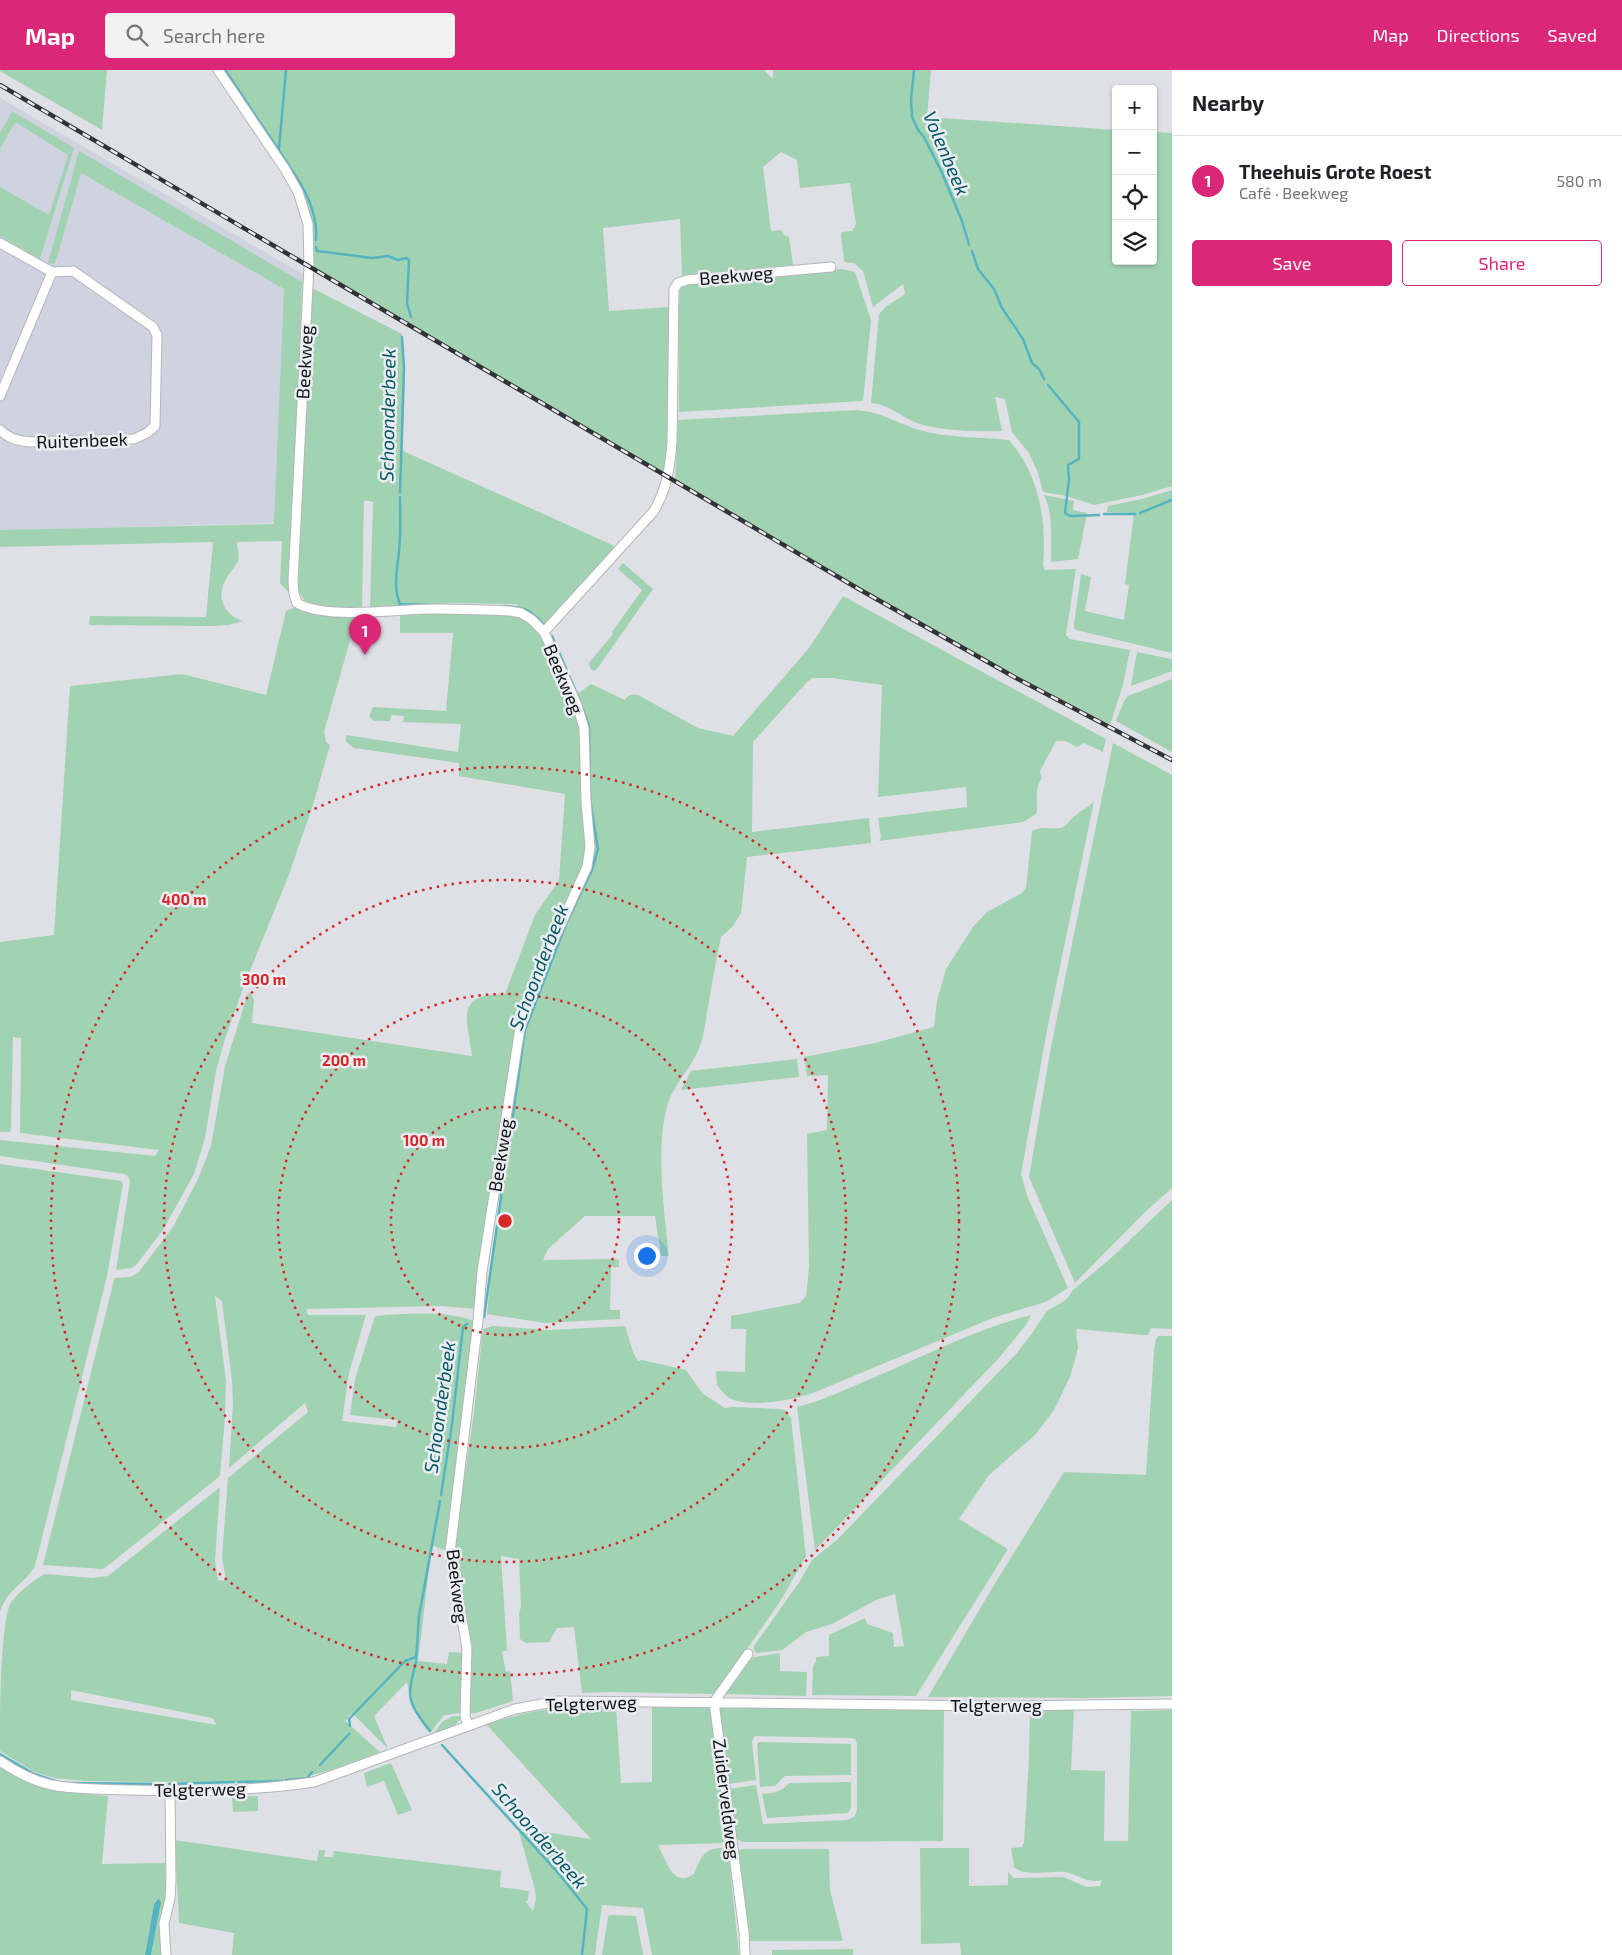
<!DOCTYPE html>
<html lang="en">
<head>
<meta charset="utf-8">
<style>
	:root { --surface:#fff; --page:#f2f2f2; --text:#202124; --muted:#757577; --line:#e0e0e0; --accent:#db2777 }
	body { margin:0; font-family:"Exo 2",sans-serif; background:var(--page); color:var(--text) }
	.controls { position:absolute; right:15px; top:15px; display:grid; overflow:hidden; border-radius:5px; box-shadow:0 1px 4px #0004 }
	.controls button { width:45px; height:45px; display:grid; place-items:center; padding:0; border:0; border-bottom:1px solid var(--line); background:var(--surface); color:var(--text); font:25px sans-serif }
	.you { position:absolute; left:646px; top:1185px; width:18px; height:18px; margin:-12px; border:4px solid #fff; border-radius:50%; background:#1a73e8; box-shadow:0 0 0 8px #1a73e833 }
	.badge { display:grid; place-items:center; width:32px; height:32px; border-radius:50%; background:var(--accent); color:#fff; font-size:16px; font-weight:700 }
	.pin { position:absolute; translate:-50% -41px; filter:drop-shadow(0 1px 2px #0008) }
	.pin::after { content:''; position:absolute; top:26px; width:18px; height:15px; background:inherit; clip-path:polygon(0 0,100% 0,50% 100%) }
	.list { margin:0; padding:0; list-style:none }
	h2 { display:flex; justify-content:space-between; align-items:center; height:65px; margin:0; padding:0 20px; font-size:21px }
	h2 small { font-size:16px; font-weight:400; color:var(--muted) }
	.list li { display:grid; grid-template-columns:32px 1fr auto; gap:15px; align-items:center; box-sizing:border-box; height:90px; padding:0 20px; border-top:1px solid var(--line) }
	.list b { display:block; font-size:19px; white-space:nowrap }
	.list p { margin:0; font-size:16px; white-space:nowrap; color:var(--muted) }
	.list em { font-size:16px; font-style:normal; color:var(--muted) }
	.actions { display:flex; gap:10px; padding:15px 20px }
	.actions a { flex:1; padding:11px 0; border:1px solid var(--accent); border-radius:5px; text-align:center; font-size:18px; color:var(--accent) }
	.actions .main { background:var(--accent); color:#fff }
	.icon { flex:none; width:28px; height:28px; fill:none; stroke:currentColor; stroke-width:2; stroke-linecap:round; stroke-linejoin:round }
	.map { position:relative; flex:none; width:1172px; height:1885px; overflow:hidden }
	header { display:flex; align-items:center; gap:30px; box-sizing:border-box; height:70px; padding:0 25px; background:var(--accent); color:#fff }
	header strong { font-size:24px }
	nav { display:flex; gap:28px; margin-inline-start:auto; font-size:18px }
	.search { width:350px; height:45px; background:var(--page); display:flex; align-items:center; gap:12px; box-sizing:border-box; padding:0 18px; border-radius:5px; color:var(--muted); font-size:19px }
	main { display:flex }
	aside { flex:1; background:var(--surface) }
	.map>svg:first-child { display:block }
</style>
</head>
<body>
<header>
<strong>Map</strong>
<div class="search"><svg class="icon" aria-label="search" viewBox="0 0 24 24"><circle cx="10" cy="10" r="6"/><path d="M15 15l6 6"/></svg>Search here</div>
<nav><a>Map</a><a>Directions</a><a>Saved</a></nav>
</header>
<main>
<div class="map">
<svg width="1172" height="1885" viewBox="0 0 1172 1885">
	<rect width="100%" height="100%" fill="#dee0e5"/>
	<path fill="#cfd3df" d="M0,28L306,206L295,452L0,461Z"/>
	<path fill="#a1d3b2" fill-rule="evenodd" d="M107,0L102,60L0,1V0Z
		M219,0H764L773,9V0H931L927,47L1116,60V191H1153V62L1172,63V416L1142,425L1094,435L1067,426L1043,422L1038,403L1029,383L1012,362L1005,329L995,327L1002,361C977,362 941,361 917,353C903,348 887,333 871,333L879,244L887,236L905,224L903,214L873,237L863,201L854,193L844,192L841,164L842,162L852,161L856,154L850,113L800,118L797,90L781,82L763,97L771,161L781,160L784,165L789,167L793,195L682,205L680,149L603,158L609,241L670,237L668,407L310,198L306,135Z
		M12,41L74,78L40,189L0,166V117L49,145L68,85L17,53L14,54L0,79V63Z
		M79,81L302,212L290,524L280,513L282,471L237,472C237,477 240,486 238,491C235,498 228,504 225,511C216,528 225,546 243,551L228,555L212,556L89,555L90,546L206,547L213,472L0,477V460L274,454L284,219L81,103L57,187L54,194L48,193Z
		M842,199L855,202L871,250L863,331L679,342V237L680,219L682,215L748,206Z
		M310,217L402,264L405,297L403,381L617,477L545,555L533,544L515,534L455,533L370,537L373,432L364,430L362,538C341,539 306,544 298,519Z
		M856,340C884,342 901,356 927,362C954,368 981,367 1009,370C1039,404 1047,451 1043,495L1045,500L1076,499L1066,565L1070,569L1130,580L1123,615L1110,655L946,568L675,411L678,350Z
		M1172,420V583L1076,560L1074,558V554L1081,504L1091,507L1085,541L1124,550L1129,515L1125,514L1134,443L1107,442L1108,436L1142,429Z
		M1044,425L1074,431L1073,440L1087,443L1078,489L1051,492C1050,471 1054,444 1044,425Z
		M623,493L653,519L597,599L594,601L590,598L589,593L613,564L612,562L642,520L618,499Z
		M843,526L1106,669L1103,682L1084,673L1077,677L1065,671H1056L1040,701L1042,708C1032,724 1040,730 1036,744L1023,752L879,771L881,768L878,748L967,737L966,717L878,727L882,615L832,608H813L807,612L753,672L752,762L869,748L871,773L747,787L741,843L733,856L721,867C716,892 711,917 707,943C705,953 704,966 700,976C693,997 675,1012 668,1033C655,1076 664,1141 669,1186H661L655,1146H585L548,1179L543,1190L615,1189L619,1190V1197H611L610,1240H620V1249L544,1253L487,1244L493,1178L520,972L535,925L565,854L593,777L576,625L591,614L625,630C628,624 632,624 638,625L698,658L733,666L809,578Z
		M296,537L308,543L319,546H357L324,662L326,672L330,675L313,735L288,807L245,913L225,969L216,1001L205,1068L194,1104L163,1160L136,1195L132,1198L116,1200L130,1112L128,1106L124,1104L0,1086V1070L155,1086L159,1080L20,1063L21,968L13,967L11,1058L10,1062H0V872L54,865L70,616L182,604L266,625L286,541Z
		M456,542L516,544C528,551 537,559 544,571L579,650L587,758L584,796L519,951L476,1239L442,1236L306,1239L308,1245H366L349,1303L342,1351L396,1357L397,1350L350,1345L355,1309L375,1246C408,1244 443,1240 474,1251L448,1482L432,1475L418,1591L447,1594L449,1582L463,1583L461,1643L444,1645L430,1663C414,1645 412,1636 407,1612L374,1646L388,1679L352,1643L345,1651L380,1682L331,1700L304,1707L283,1710L213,1713L86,1711L55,1708L34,1702L0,1681C0,1648 0,1560 10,1534C18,1522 34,1510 45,1504L92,1508L108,1506L220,1417L215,1492L218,1510L226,1511L222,1487L228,1408L308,1342L305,1333L229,1398L233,1333L232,1311L222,1231L215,1226L226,1310L225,1347L220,1406L106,1497L102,1499L43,1495L114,1210L115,1208L130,1207L138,1203L173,1157L198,1109L211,1076L225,996L248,923L251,924L254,930L252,953L472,986C468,951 453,924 505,924L535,845L559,810L565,724L459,706V693L354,678L346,672V665L458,682L461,654L403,652L404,646L391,645L390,651H374L369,647L373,637L446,641L453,563H400V544ZM71,1620L212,1648L217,1655L71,1630Z
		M1137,582L1172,589V601L1131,616Z
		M1172,609V682L1116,651L1124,631L1128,626Z
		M1113,673L1172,705V1118L1146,1141L1075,1213L1029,1107L1051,977Z
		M1094,731L1048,955L1021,1104L1028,1128L1068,1218L1046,1232L995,1247L813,1323C791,1330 753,1338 731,1329C725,1326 721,1320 717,1315L716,1301L745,1302L746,1259H731V1246L799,1233L806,1226L809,1197L807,1064L827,1060L828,1005L807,1006L804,987L875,973L934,957L937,931L946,899L973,857L987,842L1022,823L1026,818L1032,761C1045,755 1048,760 1060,758C1067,757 1069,750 1075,746C1081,740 1088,738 1094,731Z
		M797,989L799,1007L681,1020L691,1001Z
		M0,1094L121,1111L123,1114L107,1206L35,1496C24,1515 8,1518 0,1542Z
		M1172,1130V1259L1151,1258L1148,1265H1143L1076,1259L1078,1278L1075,1289L1070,1307L1054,1340L1035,1365L989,1405L959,1449L1008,1479L916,1626L812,1625L813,1596L816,1592V1587L829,1586V1565L865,1548L867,1554L893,1563L894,1577L904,1576L895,1524L876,1530L832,1554L806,1562L782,1580L757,1583L754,1581V1576L800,1511L812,1490L838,1469L1016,1284L1030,1266L1047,1241L1066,1230L1073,1220L1111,1188Z
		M1031,1245L1026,1255L998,1289L815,1480L797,1337C824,1330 849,1318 875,1307C927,1285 977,1258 1031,1245Z
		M493,1256L549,1260L625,1256L633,1282L638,1291L642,1290L686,1300L703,1324L725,1338L733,1337L779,1339L785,1340L791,1348L806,1486L781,1530L716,1624L612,1622L582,1623L574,1557L557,1558L549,1572L526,1573L520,1569L519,1543L521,1537L519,1489L501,1486L507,1580L502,1582L506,1602L510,1601L513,1631L476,1643H468L469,1617L454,1478L473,1350L483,1259Z
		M1158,1266H1172V1626L1086,1628L928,1627L991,1520L1064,1402L1146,1405L1154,1280L1156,1269Z
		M780,1583V1601L807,1602L806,1626L724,1624L749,1588Z
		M567,1636H616L621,1713L652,1712V1637L711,1638L727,1773L658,1775C666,1790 673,1819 694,1804C702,1784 705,1777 728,1778L739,1885H652L643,1838L602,1835L595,1885H232L234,1863L179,1853L175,1770L317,1791L319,1780H325L324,1787H333L334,1781L501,1801L500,1817L529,1821L528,1830L526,1832L533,1841L536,1829L535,1820L519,1762H544L591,1769L486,1654L526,1643Z
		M722,1636L944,1638L943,1771L742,1772L736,1768L729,1719L756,1715L763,1754L847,1750L854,1747L857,1740V1674L855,1669L850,1668L755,1666L752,1671L756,1710L728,1714L719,1639Z
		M1030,1640H1074L1071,1700L1105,1701L1104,1771H1128L1131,1641L1172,1640V1885H961L960,1873L921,1874L920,1778H969V1816L1008,1815V1802L1014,1808L1063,1807L1087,1817L1100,1816L1102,1810C1085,1814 1079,1804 1064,1802C1049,1800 1026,1808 1014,1797L1011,1778L1022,1777L1024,1772L1029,1688Z
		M453,1646H462L454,1657L431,1667L442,1652Z
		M759,1672L851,1674V1705L785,1706L775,1716L760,1717L757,1674Z
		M391,1693L412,1740L398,1745L384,1711L367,1717L364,1703Z
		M0,1698L30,1713L53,1721L108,1726L102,1794L165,1793L166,1827L164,1885H151L161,1833L159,1828L154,1834L145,1885H0Z
		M851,1712V1738L848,1743L767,1748L762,1724C774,1723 781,1722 789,1713Z
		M258,1726V1741L233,1742L232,1727Z
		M741,1779H829L830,1820L843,1871H748L738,1782Z
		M612,1845L636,1846L643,1885H602L608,1846Z
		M853,1879V1885H772V1880Z"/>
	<path fill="#56b4c1" d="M159,1828L161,1833L151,1885H145L154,1834Z"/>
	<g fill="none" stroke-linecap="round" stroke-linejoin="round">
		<path stroke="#56b4c1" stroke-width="2.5" d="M225,0C241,23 256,47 272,70C291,100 319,131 316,170
			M914,0L911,30L912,47L918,60L924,67L942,103L962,151L969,175
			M279,79L286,0
			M316,177L317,181L372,188L388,186L398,190L406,188L409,190L407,234L411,247
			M972,181L978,199L994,219L1002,238L1023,269L1032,293L1039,299L1044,309
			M1048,315L1079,352V389L1068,395L1069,409L1065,443L1070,446L1099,445
			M400,422L404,298L402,267
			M400,427C400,445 401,464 399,482C397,498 393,519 400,534L428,535
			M1140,443L1172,430
			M1104,444H1135
			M504,536C527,537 530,540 545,556
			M484,1247L525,960L566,854L592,800L598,779L590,730L589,656L577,624L552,566
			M441,1425L452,1354L463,1257L467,1254
			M416,1589L419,1546L440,1431
			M416,1592C414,1602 410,1613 410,1623C410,1637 422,1650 430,1661
			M350,1656L349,1649L405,1591L416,1587
			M442,1675L560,1805L587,1839L582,1885
			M0,1684L34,1704L59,1712
			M320,1695L349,1664
			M286,1710L307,1708L312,1702
			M238,1712L282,1711
			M65,1713L165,1714
			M169,1714L234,1712"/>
		<g stroke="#b3b5b9" stroke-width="11">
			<path id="minor" d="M218,0L285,99L298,122L308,154L309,196L293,511L294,524L297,533C325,550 398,539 433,539C458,539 484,540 510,541L521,543L531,549L544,562L577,635L584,658L586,731L590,777L587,797L538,904L520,958L482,1202L478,1251L450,1482L467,1578L465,1645L468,1656
				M0,173L52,202
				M0,326L52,202
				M0,360C9,369 17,370 29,372L134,369L147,363L155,356L157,265L153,257L73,201L52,202
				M544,562L654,441C667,418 670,398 672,372L674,219L678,213L687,210L831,197
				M0,1691C16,1702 33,1711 52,1715C77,1720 106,1719 132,1720C193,1722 253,1721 314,1712L515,1639L558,1631L997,1636L1172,1634
				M166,1885L164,1853L170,1829L171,1809L170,1721
				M745,1885L744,1862L714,1632L748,1584"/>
		</g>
		<use href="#minor" stroke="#fff" stroke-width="9"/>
		<g stroke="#323335" stroke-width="4.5">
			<path id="rail" d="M0,15L857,518L1016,608L1172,690"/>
		</g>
		<use href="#rail" stroke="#ebedf2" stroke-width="2.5" stroke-dasharray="8" stroke-linecap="butt"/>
	</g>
	<g fill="none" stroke="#d62828" stroke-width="2.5" stroke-dasharray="2.5 5">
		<circle cx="505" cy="1151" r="114"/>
		<circle cx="505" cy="1151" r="227"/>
		<circle cx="505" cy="1151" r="341"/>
		<circle cx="505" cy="1151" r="454"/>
	</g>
	<g text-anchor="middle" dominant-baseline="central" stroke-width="5" stroke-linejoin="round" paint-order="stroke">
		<g font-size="18" fill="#111213" stroke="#ebedf2">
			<text transform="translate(736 205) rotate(-5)">Beekweg</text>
			<text transform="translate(304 292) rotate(-87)">Beekweg</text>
			<text transform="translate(82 370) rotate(-2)">Ruitenbeek</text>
			<text transform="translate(564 609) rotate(67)">Beekweg</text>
			<text transform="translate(500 1085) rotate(-81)">Beekweg</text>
			<text transform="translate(458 1516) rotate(83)">Beekweg</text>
			<text transform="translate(591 1633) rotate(-2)">Telgterweg</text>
			<text x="996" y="1635">Telgterweg</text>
			<text transform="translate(200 1719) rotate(-1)">Telgterweg</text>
			<text transform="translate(727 1729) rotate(83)">Zuiderveldweg</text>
		</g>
		<g font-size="19" font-style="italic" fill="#045a64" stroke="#ebedf2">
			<text transform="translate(947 83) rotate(67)">Volenbeek</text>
			<text transform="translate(387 345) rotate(-89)">Schoonderbeek</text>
			<text transform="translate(538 897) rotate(-69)">Schoonderbeek</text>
			<text transform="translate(439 1337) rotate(-82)">Schoonderbeek</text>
			<text transform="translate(540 1765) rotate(49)">Schoonderbeek</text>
		</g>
	</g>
	<circle cx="505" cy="1151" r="8" fill="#d62828" stroke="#ebedf2" stroke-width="2.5"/>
	<g font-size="15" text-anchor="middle" font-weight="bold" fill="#d62828" stroke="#ebedf2" stroke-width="5" stroke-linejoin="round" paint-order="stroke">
		<text x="184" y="835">400 m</text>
		<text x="264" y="915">300 m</text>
		<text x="344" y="996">200 m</text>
		<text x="424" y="1076">100 m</text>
	</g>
</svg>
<div class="controls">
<button>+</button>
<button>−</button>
<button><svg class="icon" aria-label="locate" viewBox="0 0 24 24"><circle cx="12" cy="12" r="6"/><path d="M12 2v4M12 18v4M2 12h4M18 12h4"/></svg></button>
<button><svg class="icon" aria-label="layers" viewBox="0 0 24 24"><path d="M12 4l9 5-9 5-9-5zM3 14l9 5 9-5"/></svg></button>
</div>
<div class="you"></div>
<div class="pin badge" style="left:365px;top:585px">1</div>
</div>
<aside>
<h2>Nearby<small></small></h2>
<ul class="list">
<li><span class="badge">1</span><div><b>Theehuis Grote Roest</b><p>Café · Beekweg</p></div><em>580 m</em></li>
</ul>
<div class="actions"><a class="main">Save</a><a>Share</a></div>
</aside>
</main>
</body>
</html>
